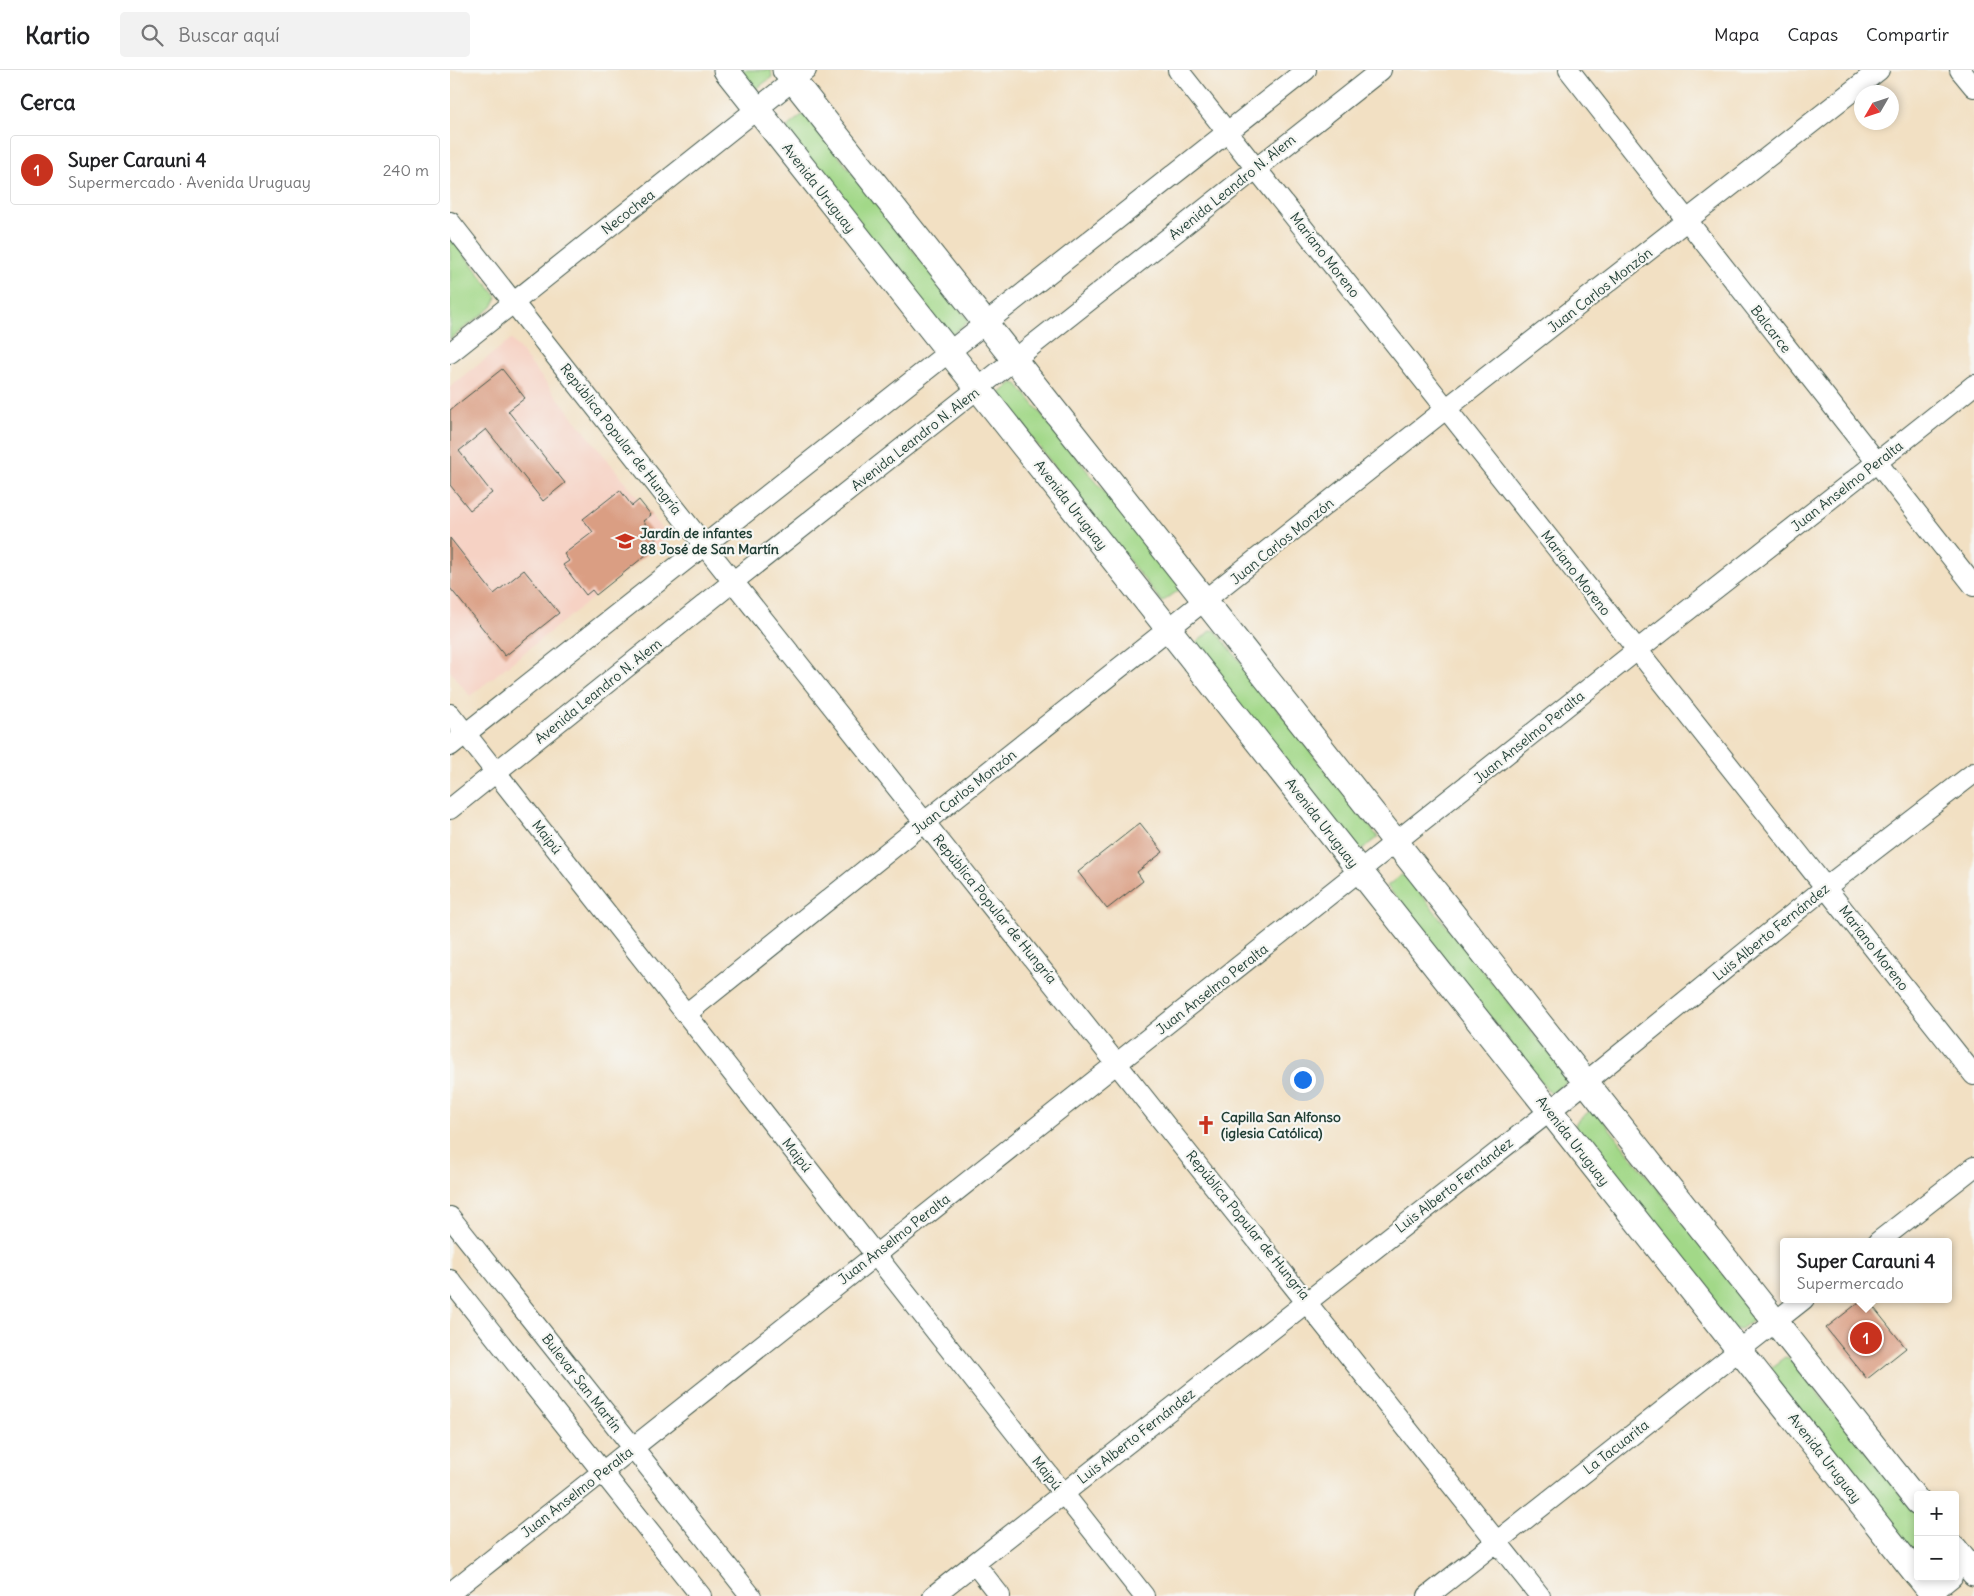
<!DOCTYPE html>
<html lang="es">
<head>
<meta charset="utf-8">
<style>
	:root { --surface:#fff; --page:#f2f2f2; --text:#202124; --muted:#757577; --line:#e0e0e0; --accent:#c8321e }
	body { margin:0; font-family:Delius,sans-serif; background:var(--page); color:var(--text) }
	.controls { position:absolute; right:15px; bottom:15px; display:grid; overflow:hidden; border-radius:5px; box-shadow:0 2px 8px #0003 }
	.controls button { width:45px; height:45px; display:grid; place-items:center; padding:0; border:0; border-bottom:1px solid var(--line); background:var(--surface); color:var(--text); font:25px sans-serif }
	.compass { position:absolute; left:1404px; top:15px; width:45px; height:45px; border-radius:50%; background:var(--surface); box-shadow:0 2px 8px #0003; rotate:231deg }
	.you { position:absolute; left:852px; top:1009px; width:18px; height:18px; margin:-12px; border:4px solid #fff; border-radius:50%; background:#1a73e8; box-shadow:0 0 0 8px #1a73e833 }
	.badge { display:grid; place-items:center; width:32px; height:32px; border-radius:50%; background:var(--accent); color:#fff; font-size:16px; font-weight:700 }
	.pin { position:absolute; translate:-50% -50%; border:2px solid #fff; box-shadow:0 1px 5px #0006 }
	.popup { position:absolute; left:1330px; top:1168px; width:172px; height:65px; box-sizing:border-box; display:grid; place-content:center; border-radius:5px; background:var(--surface); filter:drop-shadow(0 1px 4px #0005); font-size:16px; white-space:nowrap; color:var(--muted) }
	.popup b { font-size:19px; color:var(--text) }
	.popup::after { content:''; position:absolute; left:50%; top:100%; margin-left:-10px; border:10px solid transparent; border-top-color:var(--surface) }
	.list { margin:0; padding:0; list-style:none }
	h2 { display:flex; justify-content:space-between; align-items:center; height:65px; margin:0; padding:0 20px; font-size:21px }
	h2 small { font-size:16px; font-weight:400; color:var(--muted) }
	.list li { display:grid; grid-template-columns:32px 1fr auto; gap:15px; align-items:center; box-sizing:border-box; height:70px; margin:0 10px 10px; padding:0 10px; border:1px solid var(--line); border-radius:5px }
	.list b { display:block; font-size:19px; white-space:nowrap }
	.list p { margin:0; font-size:16px; white-space:nowrap; color:var(--muted) }
	.list em { font-size:16px; font-style:normal; color:var(--muted) }
	.icon { flex:none; width:28px; height:28px; fill:none; stroke:currentColor; stroke-width:2; stroke-linecap:round; stroke-linejoin:round }
	.map { position:relative; flex:none; width:1524px; height:1526px; overflow:hidden }
	header { display:flex; align-items:center; gap:30px; box-sizing:border-box; height:70px; padding:0 25px; background:var(--surface); border-bottom:1px solid var(--line) }
	header strong { font-size:24px }
	nav { display:flex; gap:28px; margin-inline-start:auto; font-size:18px }
	.search { width:350px; height:45px; background:var(--page); display:flex; align-items:center; gap:12px; box-sizing:border-box; padding:0 18px; border-radius:5px; color:var(--muted); font-size:19px }
	main { display:flex }
	aside { flex:1; background:var(--surface) }
	.map>svg:first-child { display:block }
</style>
</head>
<body>
<header>
<strong>Kartio</strong>
<div class="search"><svg class="icon" aria-label="search" viewBox="0 0 24 24"><circle cx="10" cy="10" r="6"/><path d="M15 15l6 6"/></svg>Buscar aquí</div>
<nav><a>Mapa</a><a>Capas</a><a>Compartir</a></nav>
</header>
<main>
<aside>
<h2>Cerca<small></small></h2>
<ul class="list">
<li><span class="badge">1</span><div><b>Super Carauni 4</b><p>Supermercado · Avenida Uruguay</p></div><em>240 m</em></li>
</ul>
</aside>
<div class="map">
<svg width="1524" height="1526" viewBox="0 0 1524 1526">
	<rect width="100%" height="100%" fill="#f6f6f2"/>
	<filter id="ink" filterUnits="userSpaceOnUse"><feTurbulence type="fractalNoise" baseFrequency=".02" numOctaves="2"/><feDisplacementMap in="SourceGraphic" scale="10" xChannelSelector="R" yChannelSelector="G"/><feConvolveMatrix kernelMatrix="1 2 1 2 8 2 1 2 1" color-interpolation-filters="sRGB"/></filter>
	<filter id="wash" filterUnits="userSpaceOnUse"><feTurbulence type="fractalNoise" baseFrequency=".0096" numOctaves="4" result="noise"/><feDisplacementMap in="SourceGraphic" scale="20" xChannelSelector="R" yChannelSelector="G"/><feGaussianBlur stdDeviation="1.12" result="paint"/><feColorMatrix in="noise" values="0 0 0 0 0 0 0 0 0 0 0 0 0 0 0 0 0 1.4 0 .05"/><feComposite in="paint" operator="in"/></filter>
	<g filter="url(#wash)">
		<rect width="100%" height="100%" fill="#f2e0c3"/>
		<path fill="#f6d2c4" d="M61,269L219,467L20,626L0,601V317Z"/>
		<path fill="#a2d888" stroke="#608a5e" d="M284,0H321L322,7L306,19Z
			M352,45L357,46L519,251L502,264L495,263L336,63L338,56Z
			M0,166L47,227L42,237L0,269Z
			M562,313L567,314L728,513L729,520L712,532L548,325Z
			M762,560L766,561L928,767L911,780L904,779L745,579L747,572Z
			M951,805L956,806L1117,1005L1118,1011L1101,1024L937,816Z
			M1141,1040L1146,1041L1307,1247L1291,1259H1284L1125,1058L1126,1052Z
			M1335,1287L1339,1288L1468,1446V1493L1319,1305L1320,1298Z"/>
		<g id="blocks">
			<path fill="#da9e83" d="M52,299L75,328L58,341L115,413L93,431L36,359L9,381L42,423L20,440L0,415V340Z
				M170,420L182,436L189,430L201,445L193,451L207,468L192,480L196,485L146,525L142,520L136,525L113,495L119,491L114,484L143,462L133,449Z
				M0,468L44,524L74,500L109,543L55,586L0,518Z
				M690,753L713,782L687,802L693,811L657,839L628,802Z
				M1413,1229H1417L1456,1278L1417,1309L1376,1258Z"/>
		</g>
	</g>
	<g filter="url(#ink)">
		<use href="#blocks" fill-opacity="0" stroke="#3f5549" stroke-width="1"/>
		<g fill="none" stroke-linecap="round" stroke-linejoin="round">
			<g stroke="#3f5549" stroke-width="22">
				<path id="minor" d="M728,0L1524,1005
					M1119,0L1524,516
					M1510,0L1524,17
					M0,152L254,475L1090,1526
					M0,283L356,0
					M0,644L694,1526
					M0,676L856,0
					M0,739L284,511L931,0
					M236,944L475,752L997,338L1429,0
					M0,1147L301,1526
					M1428,1172L1524,1097
					M0,1210L251,1526
					M525,1494L550,1526
					M0,1523C395,1208 791,895 1186,581C1299,492 1412,405 1524,315
					M483,1526L1100,1041L1376,817L1524,703
					M978,1526L1354,1229
					M1478,1526L1502,1507"/>
			</g>
			<g stroke="#3f5549" stroke-width="27">
				<path id="tertiary" d="M276,0L1468,1506
					M335,0L1468,1432
					M1505,1479L1524,1503
					M1469,1507L1484,1526"/>
			</g>
			<use href="#minor" stroke="#fff" stroke-width="20"/>
			<use href="#tertiary" stroke="#fff" stroke-width="25"/>
		</g>
	</g>
	<defs>
		<g id="school-bare" transform="scale(1.5)"><path d="M0-5L7-2L0 1L-7-2ZM-4 1L0 2.5L4 1V4Q0 6-4 4Z" fill="#c8321e" stroke="#f6f6f2" stroke-width="2.5" paint-order="stroke"/></g>
		<g id="church-bare" transform="scale(1.5)"><path d="M-1.2-6h2.4v3.5h3.3v2.4h-3.3V6h-2.4V-.1h-3.3v-2.4h3.3Z" fill="#c8321e" stroke="#f6f6f2" stroke-width="2.5" paint-order="stroke"/></g>
	</defs>
	<g fill-rule="evenodd">
		<use href="#school-bare" x="175" y="471"/>
		<use href="#church-bare" x="756" y="1055"/>
	</g>
	<g text-anchor="middle" dominant-baseline="central" stroke-width="4.5" stroke-linejoin="round" paint-order="stroke">
		<g font-size="14" fill="#1f3d34" stroke="#f6f6f2">
			<text transform="translate(782 117) rotate(-39)">Avenida Leandro N. Alem</text>
			<text transform="translate(369 118) rotate(52)">Avenida Uruguay</text>
			<text transform="translate(178 142) rotate(-38)">Necochea</text>
			<text transform="translate(875 185) rotate(52)">Mariano Moreno</text>
			<text transform="translate(1150 220) rotate(-38)">Juan Carlos Monzón</text>
			<text transform="translate(1321 259) rotate(52)">Balcarce</text>
			<text transform="translate(171 369) rotate(52)">República Popular de Hungría</text>
			<text transform="translate(465 369) rotate(-38)">Avenida Leandro N. Alem</text>
			<text transform="translate(1397 416) rotate(-38)">Juan Anselmo Peralta</text>
			<text transform="translate(621 435) rotate(52)">Avenida Uruguay</text>
			<text transform="translate(832 471) rotate(-39)">Juan Carlos Monzón</text>
			<text transform="translate(1126 503) rotate(52)">Mariano Moreno</text>
			<text transform="translate(148 621) rotate(-39)">Avenida Leandro N. Alem</text>
			<text transform="translate(1079 667) rotate(-39)">Juan Anselmo Peralta</text>
			<text transform="translate(514 722) rotate(-38)">Juan Carlos Monzón</text>
			<text transform="translate(872 753) rotate(52)">Avenida Uruguay</text>
			<text transform="translate(97 767) rotate(52)">Maipú</text>
			<text transform="translate(545 839) rotate(51)">República Popular de Hungría</text>
			<text transform="translate(1321 862) rotate(-39)">Luis Alberto Fernández</text>
			<text transform="translate(1424 878) rotate(52)">Mariano Moreno</text>
			<text transform="translate(762 919) rotate(-38)">Juan Anselmo Peralta</text>
			<text transform="translate(1123 1071) rotate(52)">Avenida Uruguay</text>
			<text transform="translate(347 1085) rotate(52)">Maipú</text>
			<text transform="translate(1004 1115) rotate(-38)">Luis Alberto Fernández</text>
			<text transform="translate(798 1155) rotate(51)">República Popular de Hungría</text>
			<text transform="translate(444 1169) rotate(-38)">Juan Anselmo Peralta</text>
			<text transform="translate(132 1313) rotate(52)">Bulevar San Martín</text>
			<text transform="translate(686 1366) rotate(-38)">Luis Alberto Fernández</text>
			<text transform="translate(1166 1377) rotate(-38)">La Tacuarita</text>
			<text transform="translate(1375 1388) rotate(52)">Avenida Uruguay</text>
			<text transform="translate(597 1403) rotate(52)">Maipú</text>
			<text transform="translate(127 1422) rotate(-38)">Juan Anselmo Peralta</text>
		</g>
		<g font-size="14" font-weight="bold" fill="#1f3d34" stroke="#f6f6f2" text-anchor="start">
			<text x="190" y="463">Jardín de infantes<tspan x="190" dy="16">88 José de San Martín</tspan></text>
			<text x="771" y="1047">Capilla San Alfonso<tspan x="771" dy="16">(iglesia Católica)</tspan></text>
		</g>
	</g>
</svg>
<div class="controls">
<button>+</button>
<button>−</button>
</div>
<svg class="compass" viewBox="-18 -18 36 36"><path d="M0-13l5 13h-10z" fill="#e53935"/><path d="M0 13l5-13h-10z" fill="#757577"/></svg>
<div class="you"></div>
<div class="pin badge" style="left:1416px;top:1268px">1</div>
<div class="popup"><b>Super Carauni 4</b>Supermercado</div>
</div>
</main>
</body>
</html>
